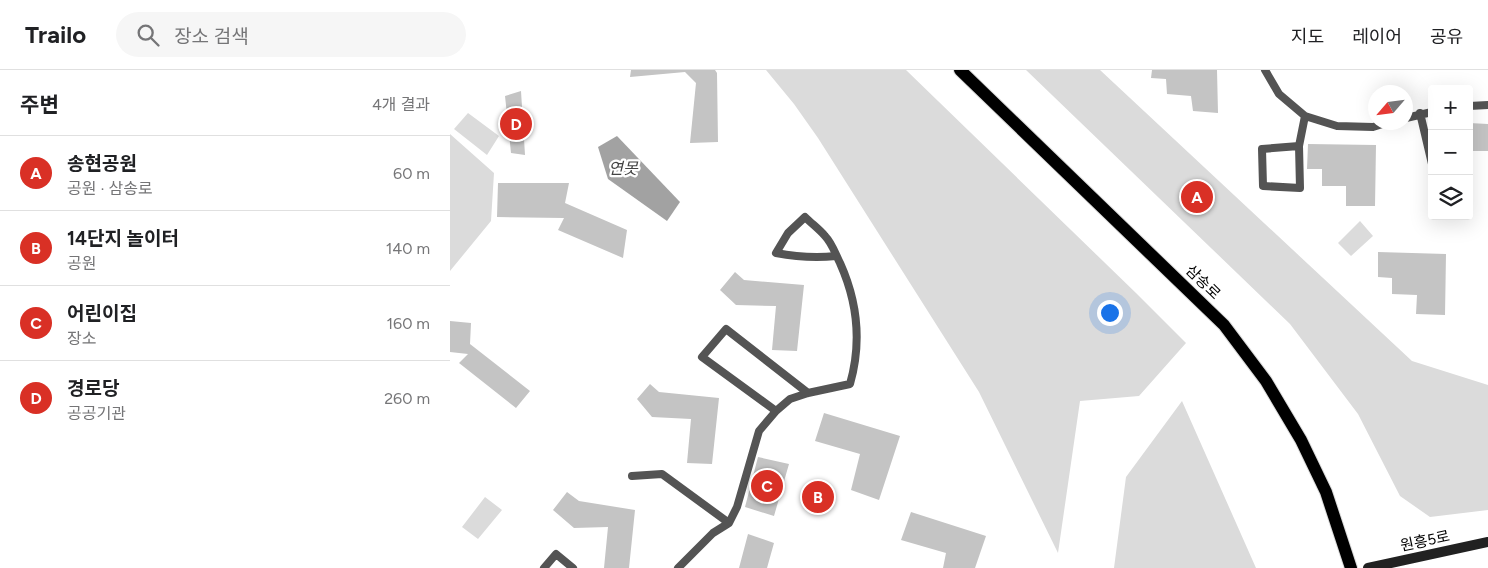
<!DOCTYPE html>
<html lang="ko">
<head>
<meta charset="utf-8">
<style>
	:root { --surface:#fff; --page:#f6f6f6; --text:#202124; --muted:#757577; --line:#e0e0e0; --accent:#d93025 }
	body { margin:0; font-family:Figtree,"Noto Sans KR",sans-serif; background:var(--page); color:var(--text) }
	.controls { position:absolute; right:15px; top:15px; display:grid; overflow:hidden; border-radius:5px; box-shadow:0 5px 20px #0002 }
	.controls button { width:45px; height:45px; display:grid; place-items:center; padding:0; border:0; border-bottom:1px solid var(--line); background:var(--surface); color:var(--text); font:25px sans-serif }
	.compass { position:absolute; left:918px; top:15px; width:45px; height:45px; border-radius:50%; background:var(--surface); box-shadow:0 5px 20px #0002; rotate:242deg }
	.you { position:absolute; left:659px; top:242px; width:18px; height:18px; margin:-12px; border:4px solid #fff; border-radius:50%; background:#1a73e8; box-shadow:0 0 0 8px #1a73e833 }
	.badge { display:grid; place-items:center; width:32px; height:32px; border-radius:50%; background:var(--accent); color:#fff; font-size:16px; font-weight:700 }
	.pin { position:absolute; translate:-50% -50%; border:2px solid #fff; box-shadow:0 1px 5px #0006 }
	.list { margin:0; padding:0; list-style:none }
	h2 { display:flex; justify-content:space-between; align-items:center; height:65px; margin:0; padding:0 20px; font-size:21px }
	h2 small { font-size:16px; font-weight:400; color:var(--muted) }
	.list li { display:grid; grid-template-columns:32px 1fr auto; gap:15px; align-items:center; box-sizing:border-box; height:75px; padding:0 20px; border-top:1px solid var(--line) }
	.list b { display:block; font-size:19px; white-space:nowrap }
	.list p { margin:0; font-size:16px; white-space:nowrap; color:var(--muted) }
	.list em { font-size:16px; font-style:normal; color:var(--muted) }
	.icon { flex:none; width:28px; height:28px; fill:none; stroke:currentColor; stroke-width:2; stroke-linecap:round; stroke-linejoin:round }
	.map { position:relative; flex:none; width:1038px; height:498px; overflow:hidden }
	header { display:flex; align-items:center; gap:30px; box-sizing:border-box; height:70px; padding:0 25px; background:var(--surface); border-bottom:1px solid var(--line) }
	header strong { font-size:24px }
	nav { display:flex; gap:28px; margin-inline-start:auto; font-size:18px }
	.search { width:350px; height:45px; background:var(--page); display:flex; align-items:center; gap:12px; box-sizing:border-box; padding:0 18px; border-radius:28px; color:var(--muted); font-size:19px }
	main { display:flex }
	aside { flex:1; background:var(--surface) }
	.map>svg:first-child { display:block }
</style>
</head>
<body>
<header>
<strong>Trailo</strong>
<div class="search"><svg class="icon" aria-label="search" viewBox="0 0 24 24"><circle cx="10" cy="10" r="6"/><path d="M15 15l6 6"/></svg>장소 검색</div>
<nav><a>지도</a><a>레이어</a><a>공유</a></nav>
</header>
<main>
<aside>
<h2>주변<small>4개 결과</small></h2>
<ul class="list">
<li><span class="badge">A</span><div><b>송현공원</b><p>공원 · 삼송로</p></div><em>60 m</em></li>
<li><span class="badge">B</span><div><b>14단지 놀이터</b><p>공원</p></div><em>140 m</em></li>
<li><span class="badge">C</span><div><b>어린이집</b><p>장소</p></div><em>160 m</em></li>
<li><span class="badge">D</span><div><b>경로당</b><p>공공기관</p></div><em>260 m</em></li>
</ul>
</aside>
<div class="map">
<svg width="1038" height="498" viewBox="0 0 1038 498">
	<rect width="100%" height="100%" fill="#fff"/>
	<path fill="#dbdbdb" d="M316,0H456L687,224L736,273L689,326L630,331L608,483L529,322L368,68L344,34Z
		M576,0H650L962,291L1038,315V440L980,447L950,426L908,344L840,254Z
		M18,43L49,66L37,85L4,59Z
		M0,64L44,103L41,151L0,201Z
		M910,151L923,166L901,186L888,173Z
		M732,331L806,498H664L676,407Z
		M35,427L52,440L28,469L12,457Z"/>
	<path fill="#a2a2a2" d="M167,66L230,132L217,151L158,109L148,77Z"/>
	<path fill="#c4c4c4" d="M181,0H265L267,3L268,72L240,73L246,13L235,2L180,7Z
		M702,0H767L768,43L743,41L741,26L717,24L716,9L701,8Z
		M71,21L75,85L61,83L55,26Z
		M1019,53L1038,54V81H1019Z
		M858,74L926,75L925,136H896V116H872V99H857Z
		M48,113H119L115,133L177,160L173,188L108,160L114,148L47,147Z
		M928,182L996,184L995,245L966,244L967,225L942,224V208L928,207Z
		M285,202L294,210L354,215L347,281L322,280L326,236L286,235L270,220Z
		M0,251L21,253L20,274L80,321L66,338L9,293L18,284L0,282Z
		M200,314L209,322L269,328L262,394L237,393L241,349L202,347L187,329Z
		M374,343L450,366L429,430L401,420L410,384L365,371Z
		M308,387L339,394L324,446L295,437Z
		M117,422L129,431L185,440L179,498H154L158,457L124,458L103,440Z
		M461,442L536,466L525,498H493L496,483L451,470Z
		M298,464L324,473L317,498H289Z"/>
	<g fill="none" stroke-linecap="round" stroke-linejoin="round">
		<g stroke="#dbdbdb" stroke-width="14">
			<path id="primary" d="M510,0L774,255L816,311L851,370L876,422L901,498"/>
		</g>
		<path stroke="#545454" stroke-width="8" d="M815,0L829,24L855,46L887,56L923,57L939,52
			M1019,36L1038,35
			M970,43L982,94
			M956,48L982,42
			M849,76L812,79L813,116L850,118L849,76L855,46
			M326,341L252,287L276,259L358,323
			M182,406L212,404L279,453
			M94,498L106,484L123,498
			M228,498L263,463L279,453L287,437L309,361L326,341L340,329L358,323L400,314C412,272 408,233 390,193C386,185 382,173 375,166C369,159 362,154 355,147L338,163L326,183C347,187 366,188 386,186"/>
		<path stroke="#212121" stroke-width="10" d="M918,498L1038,472"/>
		<use href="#primary" stroke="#000" stroke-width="12"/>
	</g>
	<g text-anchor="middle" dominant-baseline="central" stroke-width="4.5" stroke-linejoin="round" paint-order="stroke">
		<g font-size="15" fill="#000" stroke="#fff">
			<text transform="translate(753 212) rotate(44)">삼송로</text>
			<text transform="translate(975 471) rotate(-12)">원흥5로</text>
		</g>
		<g font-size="16" font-style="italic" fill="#434343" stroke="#fff">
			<text x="173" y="98">연못</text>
		</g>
	</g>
</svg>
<div class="controls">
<button>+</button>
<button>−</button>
<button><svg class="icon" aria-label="layers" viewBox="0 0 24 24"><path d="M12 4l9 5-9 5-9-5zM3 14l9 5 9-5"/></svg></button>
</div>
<svg class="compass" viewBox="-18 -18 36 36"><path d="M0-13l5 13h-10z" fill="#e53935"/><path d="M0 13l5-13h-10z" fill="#757577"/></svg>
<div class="you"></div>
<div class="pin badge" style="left:747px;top:127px">A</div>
<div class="pin badge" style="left:368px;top:427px">B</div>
<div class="pin badge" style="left:317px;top:416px">C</div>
<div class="pin badge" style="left:66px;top:54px">D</div>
</div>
</main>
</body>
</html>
